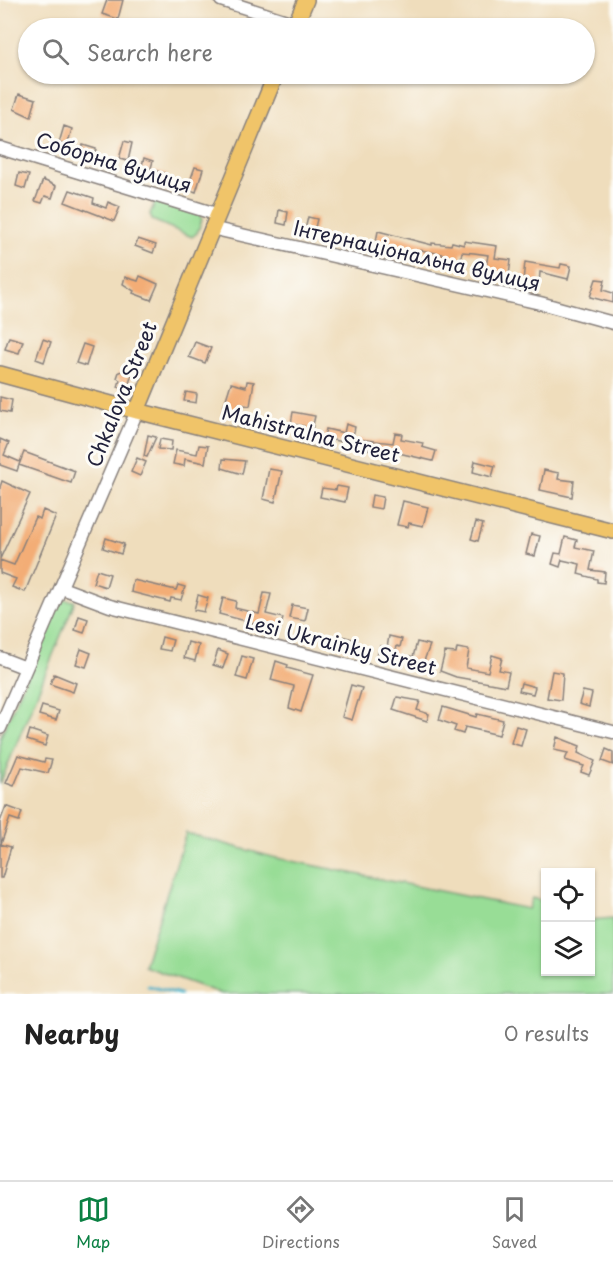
<!DOCTYPE html>
<html lang="en">
<head>
<meta charset="utf-8">
<style>
	:root { --surface:#fff; --page:#f6f6f6; --text:#222; --muted:#767676; --line:#e0e0e0; --accent:#0b8043 }
	body { margin:0; font-family:"Playpen Sans",sans-serif; background:var(--page); color:var(--text) }
	.controls { position:absolute; right:18px; bottom:18px; display:grid; overflow:hidden; border-radius:0px; box-shadow:0 2px 4px #0004 }
	.controls button { width:54px; height:54px; display:grid; place-items:center; padding:0; border:0; border-bottom:2px solid var(--line); background:var(--surface); color:var(--text); font:30px sans-serif }
	.list { margin:0; padding:0; list-style:none }
	h2 { display:flex; justify-content:space-between; align-items:center; height:78px; margin:0; padding:0 24px; font-size:26px }
	h2 small { font-size:20px; font-weight:400; color:var(--muted) }
	.icon { flex:none; width:33px; height:33px; fill:none; stroke:currentColor; stroke-width:2; stroke-linecap:round; stroke-linejoin:round }
	.map { position:relative; flex:none; width:613px; height:994px; overflow:hidden }
	.search { position:absolute; background:var(--surface); box-shadow:0 2px 4px #0004; left:18px; right:18px; top:18px; height:66px; display:flex; align-items:center; gap:15px; box-sizing:border-box; padding:0 21px; border-radius:33px; color:var(--muted); font-size:22px }
	.sheet { height:186px; background:var(--surface) }
	nav { display:flex; justify-content:space-around; align-items:center; box-sizing:border-box; height:84px; border-top:2px solid var(--line); background:var(--surface); font-size:16px; color:var(--muted) }
	nav a { display:grid; justify-items:center; gap:3px }
	nav .on { color:var(--accent) }
	.map>svg:first-child { display:block }
</style>
</head>
<body>
<div class="map">
<svg width="613" height="994" viewBox="0 0 613 994">
	<rect width="100%" height="100%" fill="#fdfcf7"/>
	<filter id="ink" filterUnits="userSpaceOnUse"><feTurbulence type="fractalNoise" baseFrequency=".0167" numOctaves="2"/><feDisplacementMap in="SourceGraphic" scale="12" xChannelSelector="R" yChannelSelector="G"/><feConvolveMatrix kernelMatrix="1 2 1 2 8 2 1 2 1" color-interpolation-filters="sRGB"/></filter>
	<filter id="wash" filterUnits="userSpaceOnUse"><feTurbulence type="fractalNoise" baseFrequency=".008" numOctaves="4" result="noise"/><feDisplacementMap in="SourceGraphic" scale="24" xChannelSelector="R" yChannelSelector="G"/><feGaussianBlur stdDeviation="1.35" result="paint"/><feColorMatrix in="noise" values="0 0 0 0 0 0 0 0 0 0 0 0 0 0 0 0 0 1.4 0 .05"/><feComposite in="paint" operator="in"/></filter>
	<g filter="url(#wash)">
		<rect width="100%" height="100%" fill="#efddbc"/>
		<path fill="#98dd96" stroke="#5d8068" stroke-width="1.5" d="M156,200L199,213L202,220L197,233L192,237L152,220L150,214Z
			M63,600L75,601L0,784V738L59,603Z
			M186,833L272,857L528,909L532,898L545,902L546,972H590L591,920L613,918V994H222L144,966Z"/>
		<g fill="none" stroke-linecap="round" stroke-linejoin="round">
			<path stroke="#4ab1c8" stroke-width="3" d="M148,986L180,994"/>
		</g>
		<g id="blocks">
			<path fill="#f3ad76" d="M107,0H123L118,19L102,14Z
				M19,94L36,99L31,117L14,109Z
				M64,126L72,129L67,146L59,143Z
				M124,141L132,143L128,161L119,159Z
				M83,145L96,149L93,158L80,154Z
				M144,158L153,161L149,175L140,172Z
				M195,167L203,169L196,192L187,189Z
				M153,170L167,174L164,184L150,180Z
				M19,173L29,175L25,189L16,186Z
				M43,180L56,186L52,198L45,196L42,203L35,201Z
				M70,190L94,198L93,203L106,208L108,202L120,207L114,221L65,202Z
				M279,210L288,212L286,225L277,223Z
				M308,217L317,219L314,232L305,230Z
				M378,231L432,245V243L451,245L452,242L464,245V241L497,246L495,258L511,260L509,275L485,272L488,255L474,253L462,252L459,267L441,264L443,254L420,250L418,257L397,252L396,259L389,257L390,250L375,247Z
				M138,239L156,245L153,253L135,246Z
				M525,262L560,268L561,264L571,266L568,279L540,272L539,284L523,281Z
				M140,276L158,284L151,300L133,293L134,291L123,284L125,277L138,281Z
				M596,279L605,280L603,290L613,293V303L590,297Z
				M9,337L23,341L19,353L5,349Z
				M43,339L51,342L44,362L36,359Z
				M195,342L211,348L205,363L189,357Z
				M83,344L92,347L86,366L76,363Z
				M123,371L132,374L127,390L118,387L120,380L117,378L119,372Z
				M247,381L254,382L250,406L239,404L236,415L222,412L231,383L246,387Z
				M186,392L197,394L196,403L184,401Z
				M0,397L12,400L10,413L0,411Z
				M293,412L315,416L311,434L302,432L304,426L291,424Z
				M346,424L355,427L351,444L324,438L326,429L344,433Z
				M395,433L402,434L401,439L423,443L422,447L436,451L433,461L390,451L354,448L357,439L393,443Z
				M148,435L156,437L147,457L144,456Z
				M0,439L9,443L4,455L20,462L17,471L0,465Z
				M160,439L172,441L171,450L158,449Z
				M199,445L208,446L205,463L185,459L184,466L173,464L176,450L197,454Z
				M24,452L75,471L71,483L19,465Z
				M137,458L146,462L140,476L131,472Z
				M223,459L245,461L242,474L222,468Z
				M475,461L495,466L492,477L473,472Z
				M269,469L282,471L275,502L263,499Z
				M544,470L559,473L558,479L574,481L572,497L540,490Z
				M2,481L30,494L0,559V487Z
				M337,486L348,488L345,502L320,497L322,488L336,490Z
				M372,495L383,497L381,509L370,507Z
				M403,501L428,507L423,526L409,523L408,527L397,525Z
				M43,510L56,516L25,592L12,587L16,579L0,573V560L14,565L35,517L40,519Z
				M476,522L483,524L478,541L471,539Z
				M531,534L540,536L535,556L526,554Z
				M565,537L577,540L575,547L594,551L590,570L605,572L604,583L597,582V579L578,574L580,564L562,560L560,567L552,564L555,553L561,554Z
				M106,538L124,544L121,554L103,548Z
				M97,570L110,574L106,587L93,583Z
				M133,580L176,590L178,585L185,587L181,600L171,598L170,602L131,592Z
				M264,593L271,594L266,614L283,618L280,630L219,614L223,598L236,601L235,608L259,614Z
				M198,595L208,598L204,612L194,610Z
				M292,605L308,608L305,621L289,618Z
				M79,616L88,619L84,633L75,630Z
				M337,635L357,640L355,650L335,645Z
				M389,636L402,639L400,647L397,646L393,661L377,657L380,646L387,648Z
				M162,637L173,640L170,651L159,649Z
				M188,642L199,645L195,661L184,658Z
				M417,642L430,645L422,666L409,663L410,656L413,657Z
				M457,648L469,650L466,668L488,672L492,655L502,658L499,670L509,672L506,686L456,677L440,671L445,652L456,653Z
				M81,649L91,653L86,667L76,664Z
				M218,650L228,654L223,668L213,665Z
				M242,656L253,659L247,680L236,677Z
				M276,661L288,665L287,668L313,675L301,712L289,708L294,686L271,680Z
				M552,671L563,673L561,700L547,698Z
				M54,674L76,683L73,692L50,684Z
				M521,683L535,687L533,694L519,691Z
				M351,685L362,688L352,720L342,717Z
				M583,691L592,693L589,707L579,704Z
				M397,697L420,701L417,710L429,714L427,721L393,710Z
				M42,706L59,711L56,720L39,715Z
				M443,707L476,717L477,714L503,720L499,735L465,727L463,734L454,731L456,726L439,720Z
				M516,726L526,729L521,746L511,743Z
				M30,730L48,736L45,746L27,740Z
				M557,737L580,746L578,753L595,761L589,775L581,772L584,766L565,760L568,753L554,750Z
				M606,749L613,752V765L602,761Z
				M18,755L44,762L45,759L52,760L48,773L22,767L14,786L6,783Z
				M6,806L22,812L19,821L10,818L1,844L0,822Z
				M0,844L11,847L2,878H0Z"/>
		</g>
	</g>
	<g filter="url(#ink)">
		<use href="#blocks" fill-opacity="0" stroke="#88807c" stroke-width="1.5"/>
		<g fill="none" stroke-linecap="round" stroke-linejoin="round">
			<g stroke="#88807c" stroke-width="15">
				<path id="minor" d="M221,0L296,24
					M0,148L216,214
					M211,228L540,303L613,323
					M62,588L110,606L613,732
					M0,658L26,668
					M0,728L137,411"/>
			</g>
			<g stroke="#88807c" stroke-width="18">
				<path id="major" d="M294,28L306,0
					M0,374L137,411L613,531
					M137,411L276,74"/>
			</g>
			<use href="#minor" stroke="#fff" stroke-width="12"/>
			<use href="#major" stroke="#f0c469" stroke-width="15"/>
		</g>
	</g>
	<g text-anchor="middle" dominant-baseline="central" stroke-width="6" stroke-linejoin="round" paint-order="stroke">
		<g font-size="20" fill="#22223b" stroke="#fdfcf7">
			<text transform="translate(114 162) rotate(17)">Соборна вулиця</text>
			<text transform="translate(417 255) rotate(13)">Інтернаціональна вулиця</text>
			<text transform="translate(121 394) rotate(-68)">Chkalova Street</text>
			<text transform="translate(311 433) rotate(14)">Mahistralna Street</text>
			<text transform="translate(341 644) rotate(14)">Lesi Ukrainky Street</text>
		</g>
	</g>
</svg>
<div class="controls">
<button><svg class="icon" aria-label="locate" viewBox="0 0 24 24"><circle cx="12" cy="12" r="6"/><path d="M12 2v4M12 18v4M2 12h4M18 12h4"/></svg></button>
<button><svg class="icon" aria-label="layers" viewBox="0 0 24 24"><path d="M12 4l9 5-9 5-9-5zM3 14l9 5 9-5"/></svg></button>
</div>
<div class="search"><svg class="icon" aria-label="search" viewBox="0 0 24 24"><circle cx="10" cy="10" r="6"/><path d="M15 15l6 6"/></svg>Search here</div>
</div>
<section class="sheet">
<h2>Nearby<small>0 results</small></h2>
<ul class="list">
</ul>
</section>
<nav>
<a class="on"><svg class="icon" aria-label="map" viewBox="0 0 24 24"><path d="M3 6l6-2 6 2 6-2v14l-6 2-6-2-6 2zM9 4v14M15 6v14"/></svg>Map</a>
<a><svg class="icon" aria-label="directions" viewBox="0 0 24 24"><path d="M12 3l9 9-9 9-9-9zM9 14v-3h6M13 9l2 2-2 2"/></svg>Directions</a>
<a><svg class="icon" aria-label="saved" viewBox="0 0 24 24"><path d="M7 4h10v16l-5-4-5 4z"/></svg>Saved</a>
</nav>
</body>
</html>
